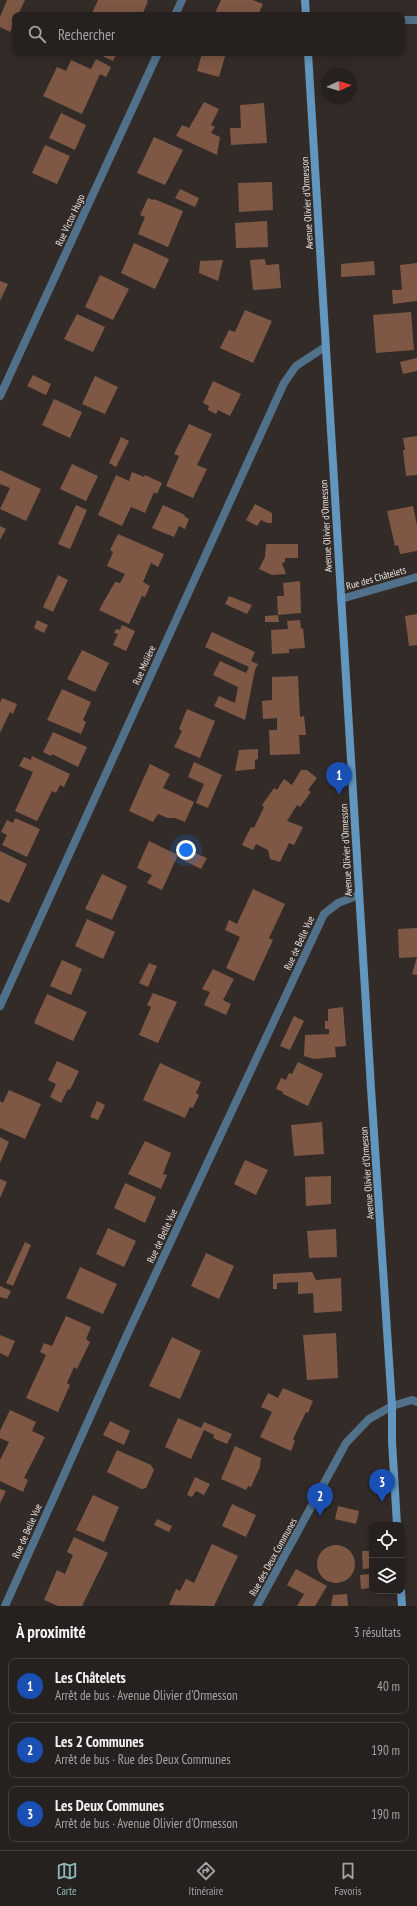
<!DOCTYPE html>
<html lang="fr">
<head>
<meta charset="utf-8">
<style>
	:root { --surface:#26201e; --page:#322d2b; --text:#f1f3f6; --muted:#a4a3a4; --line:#423e3c; --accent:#8bbbb9 }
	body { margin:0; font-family:"PT Sans Narrow",sans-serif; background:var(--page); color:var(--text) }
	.controls { position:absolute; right:12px; bottom:12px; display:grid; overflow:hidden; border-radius:8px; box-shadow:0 2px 10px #0003 }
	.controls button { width:36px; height:36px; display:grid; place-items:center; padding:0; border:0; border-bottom:1px solid var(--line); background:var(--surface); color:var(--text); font:20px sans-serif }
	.compass { position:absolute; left:321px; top:68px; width:36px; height:36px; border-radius:50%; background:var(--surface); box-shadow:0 2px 10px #0003; rotate:86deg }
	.you { position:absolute; left:186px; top:850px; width:14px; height:14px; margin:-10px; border:3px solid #fff; border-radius:50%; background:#1a73e8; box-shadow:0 0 0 6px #1a73e833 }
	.badge { display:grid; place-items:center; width:26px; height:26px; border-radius:50%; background:var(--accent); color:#fff; font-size:13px; font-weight:700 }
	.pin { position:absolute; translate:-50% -33px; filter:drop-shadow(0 1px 2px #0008) }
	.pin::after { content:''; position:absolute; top:21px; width:14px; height:12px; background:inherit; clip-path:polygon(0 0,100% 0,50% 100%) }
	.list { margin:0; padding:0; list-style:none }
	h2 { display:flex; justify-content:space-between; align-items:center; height:52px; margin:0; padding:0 16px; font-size:17px }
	h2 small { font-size:13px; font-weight:400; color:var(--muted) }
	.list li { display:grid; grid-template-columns:26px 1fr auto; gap:12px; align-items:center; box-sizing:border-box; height:56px; margin:0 8px 8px; padding:0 8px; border:1px solid var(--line); border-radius:8px }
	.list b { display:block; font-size:15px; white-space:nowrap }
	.list p { margin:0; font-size:13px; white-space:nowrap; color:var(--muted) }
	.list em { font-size:13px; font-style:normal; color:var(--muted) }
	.icon { flex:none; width:22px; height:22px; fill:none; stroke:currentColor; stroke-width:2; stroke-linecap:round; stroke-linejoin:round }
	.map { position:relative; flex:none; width:417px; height:1606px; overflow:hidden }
	.search { position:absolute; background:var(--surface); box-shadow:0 2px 10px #0003; left:12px; right:12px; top:12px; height:44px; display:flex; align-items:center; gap:10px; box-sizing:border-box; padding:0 14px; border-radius:8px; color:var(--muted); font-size:15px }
	.sheet { height:244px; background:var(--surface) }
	nav { display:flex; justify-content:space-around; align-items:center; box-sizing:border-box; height:56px; border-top:1px solid var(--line); background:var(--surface); font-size:11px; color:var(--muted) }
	nav a { display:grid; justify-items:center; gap:2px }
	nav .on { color:var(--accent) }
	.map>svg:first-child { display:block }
</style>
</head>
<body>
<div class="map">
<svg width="417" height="1606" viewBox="0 0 417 1606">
	<rect width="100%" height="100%" fill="#332b28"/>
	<path fill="#7f5845" d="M7,0H25L18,15H15V22L10,32L0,27V17Z
		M98,0H146L148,1L142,15L137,12L136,15H97L92,13Z
		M221,0H253L263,4L258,15H214Z
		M96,53H117L113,61Z
		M202,53H226L219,77L197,71Z
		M96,59L111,67L106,77L100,74L82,114L43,96L57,67L66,71L71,60L91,69Z
		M204,102L219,109L211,125L215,127L211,133L220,137L217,155L176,136L182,125L189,128Z
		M264,103L267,143L231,145L230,128H241L240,105Z
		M61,113L86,125L75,150L49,138Z
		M154,137L183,150L165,185L137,173Z
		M45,145L70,156L57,184L32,173Z
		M272,182L273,210L239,212L238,183Z
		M180,189L199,198L195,207L175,198Z
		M148,198L153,200L154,199L183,211L168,247L138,234L145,217L140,215Z
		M267,221L268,247L236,248L235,223Z
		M134,243L169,259L155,289L121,273Z
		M265,259L266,265L279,264L281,288L253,290L250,260Z
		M223,260L218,281L199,273L200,261Z
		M374,261L375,275L341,277V264Z
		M417,263V301L393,304L392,290H402L400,265Z
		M100,275L129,289L113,320L85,307Z
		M0,281L8,284L0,301Z
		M245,310L272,321L253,363L220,348L229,330L235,332Z
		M411,312L414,350L376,353L373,315Z
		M77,314L105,327L93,352L64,339Z
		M417,358V371L403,374L400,362Z
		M33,375L51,384L46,395L27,386Z
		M95,376L118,387L105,414L82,404Z
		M213,381L241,394L230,416L218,410L216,414L208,410L209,406L203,403Z
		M54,399L82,412L70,438L42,425Z
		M189,424L212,434L197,465L207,469L193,498L166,486L179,456L174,454Z
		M417,436V475L406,476L403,450H405L403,438Z
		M121,437L129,441L116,467L109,463Z
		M72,464L98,476L86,501L60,489Z
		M0,470L41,489L26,521L0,509L10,488L0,484Z
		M132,472L144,477L145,475L162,483L157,494L154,492L145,513L131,507L122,526L98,515L116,475L129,481Z
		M255,504L272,513V523H267L261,520L257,526L246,520Z
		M76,505L87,510L70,549L58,544Z
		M163,505L185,515L184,516L189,519L185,529L179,526L174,537L152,528Z
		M413,506L417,525V551L400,554L398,545L395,546L387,511Z
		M0,526L6,529L0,540Z
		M118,534L164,554L158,567L151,563L143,582L150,586L145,597L142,596L129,624L99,610L115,582L120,583L125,574L107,566L113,552L110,550Z
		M266,544H298V558H285V562L282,563L286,574L272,575L259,569L265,557Z
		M58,575L68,580L53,612L43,607Z
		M300,581L301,613L278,615L277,596H284L283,583Z
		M229,596L252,605L247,614L225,604Z
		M417,614V645L409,646L405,616Z
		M278,615L279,622H265V616Z
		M37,620L48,625L44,633L34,628Z
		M300,620L301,629L303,628L305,648L289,649V653L272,654L271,630L288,629L287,621Z
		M122,625L135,631L126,651L113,645L118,634L114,633L116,629L120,630Z
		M212,632L255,652L251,661L258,664L255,670L245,720L214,706L219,696L235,703L238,687L213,675L220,661L246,673L249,667L205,647Z
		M82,650L109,663L95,692L67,679Z
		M298,676L300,717L304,716L306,735H299L300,754L270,755L269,730H277V718L263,719L262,701L272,700V677Z
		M62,689L91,702L83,720L86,722L81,734L47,720Z
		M2,698L17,704L13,714L10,712L0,733V703Z
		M187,709L215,721L200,758L174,747L182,731L179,729Z
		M53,732L87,747L78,767L52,754L51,756L43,752Z
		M258,749V759L255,760V769L235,771L239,750Z
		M32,756L70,774L64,787L60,785L56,793L52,791L37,821L15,811L33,772L19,766L24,757L31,760Z
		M194,762L222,775L208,808L196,803L204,784L188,777Z
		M150,764L170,774L163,788L194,802L185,822L175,818H168L158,814L153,822L129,811Z
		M301,770H307L317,778L308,790L311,792L300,807L297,805L287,821L303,827L294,845L289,843L280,862L270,859L268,850L256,844L253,850L242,845L251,827L254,828L264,807L262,805L274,788L277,790L284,779L292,785Z
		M15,818L40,829L27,857L2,845L7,835L1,832L7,820L13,823Z
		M149,841L178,855L162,890L147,883L152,875L137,868Z
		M185,849L207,858L201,869L181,859Z
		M0,851L27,864L9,903L0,899Z
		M102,874L127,886L112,920L85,909Z
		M253,889L285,904L269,938L273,940L254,981L226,968L240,937L225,930L229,920L237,924Z
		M87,919L115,932L103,959L75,946Z
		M417,928V975L412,974L417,957L399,958L398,929Z
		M62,960L82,969L71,995L50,986Z
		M149,963L157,966L148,987L139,983Z
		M213,969L234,979L223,1000L231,1004L226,1015L204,1005L210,992L202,989Z
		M153,993L177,1002L158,1043L139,1035L151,1007L147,1005Z
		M47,994L87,1012L73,1041L34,1023Z
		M343,1007L346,1046L335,1047L336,1057L314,1059L304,1056L305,1035L329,1034V1029H325V1021H328V1009Z
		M294,1016L304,1021L290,1050L280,1046Z
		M57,1061L79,1071L70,1090L68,1089L61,1103L50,1097L56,1084L48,1080Z
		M298,1062L323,1074L308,1106L283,1094V1092L276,1089L281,1078L286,1080L289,1073L292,1074Z
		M160,1063L201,1082L196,1093L199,1095L193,1108L190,1107L185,1118L143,1100Z
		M9,1090L41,1104L25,1139L0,1128V1101L3,1103Z
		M97,1101L105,1105L98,1120L90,1117Z
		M322,1122L324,1154L294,1156L291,1125Z
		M0,1137L9,1142L0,1163Z
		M145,1141L171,1153L163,1174L167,1175L161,1189L128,1174Z
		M245,1160L268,1170L256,1195L234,1184Z
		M331,1176V1204L306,1206L305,1177Z
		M0,1179L7,1182L0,1198Z
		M125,1183L156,1197L145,1223L114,1208Z
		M108,1228L136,1241L124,1267L96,1254Z
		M336,1229L337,1257L309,1258L307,1231Z
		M25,1242L31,1245L13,1286L6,1283Z
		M206,1253L234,1266L219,1299L191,1286Z
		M80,1267L117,1284L103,1314L66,1298Z
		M312,1272L316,1280L341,1278L342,1311L314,1313L313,1293L298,1294V1282L277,1283V1289H273V1274Z
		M0,1286L11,1291L7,1299L0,1297Z
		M66,1316L91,1327L86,1339L90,1342L77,1369L74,1367L67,1383L70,1385L58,1412L26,1398L46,1355L40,1352L44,1343L52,1346Z
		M336,1333L338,1378L307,1380L303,1335Z
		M0,1335L15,1341L8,1357L0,1353Z
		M172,1337L201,1351L180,1399L149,1386Z
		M283,1388L313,1401L308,1413L306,1412L293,1439L295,1441L291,1451L260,1437L272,1412L261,1407L268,1393L278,1398Z
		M10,1410L36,1422L32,1431L45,1437L24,1478L28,1480L23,1492L0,1481V1460L9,1442L0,1438V1431Z
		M178,1418L201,1428L204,1422L232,1434L227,1444L213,1438L214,1435L204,1430L191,1459L165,1447Z
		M110,1421L130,1431L124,1445L103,1435Z
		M235,1446L261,1458L260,1467L251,1487L248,1486L246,1490L221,1479Z
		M117,1450L151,1465L154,1470L146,1488L141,1489L107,1472Z
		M195,1477L210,1484L204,1495L196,1491L192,1497L187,1495Z
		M0,1489L6,1491L0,1503Z
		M93,1495L119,1507L104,1542L76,1530Z
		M232,1504L256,1515L246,1537L222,1526Z
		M338,1506L359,1511L356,1524L335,1519Z
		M157,1519L172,1526L169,1532L154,1525Z
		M74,1537L108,1553L82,1606H58L44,1600L57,1570L65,1574L73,1555L67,1552Z
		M212,1544L238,1556L214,1606L169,1605L176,1589L180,1591L186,1579L194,1583Z
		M317 1564a19 19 0 1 1 38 0a19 19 0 1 1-38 0Z
		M362,1551H371L372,1568L363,1569Z
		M296,1569L327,1586L315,1606H297L304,1594L287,1585Z
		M372,1574V1588L361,1589L360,1575Z
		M347,1594L348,1606H331L333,1595Z"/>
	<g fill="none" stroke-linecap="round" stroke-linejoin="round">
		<path stroke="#51718a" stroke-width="8" d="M175,15L182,0
			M402,20H417
			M0,396L158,53
			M341,599L417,577
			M0,1006L284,383L296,366L325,347
			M5,1606L126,1337L324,914L338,903L359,895
			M257,1606L346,1443L369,1419L392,1406L412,1400L417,1402"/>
		<path stroke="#6396be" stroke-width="8" d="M305,0L306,15
			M308,53L371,1088L392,1406V1441L397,1525
			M401,1591L402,1606"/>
	</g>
	<g text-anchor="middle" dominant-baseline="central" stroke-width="3.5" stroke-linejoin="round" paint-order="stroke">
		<g font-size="10" fill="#e8e3e0" stroke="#332b28">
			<text transform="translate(307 203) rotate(-93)">Avenue Olivier d'Ormesson</text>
			<text transform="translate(70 220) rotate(-65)">Rue Victor Hugo</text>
			<text transform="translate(326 526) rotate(-93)">Avenue Olivier d'Ormesson</text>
			<text transform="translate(376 578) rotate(-16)">Rue des Châtelets</text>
			<text transform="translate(144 665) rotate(-66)">Rue Molière</text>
			<text transform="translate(346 850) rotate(-93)">Avenue Olivier d'Ormesson</text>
			<text transform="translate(299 943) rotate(-65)">Rue de Belle Vue</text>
			<text transform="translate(367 1173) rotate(-94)">Avenue Olivier d'Ormesson</text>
			<text transform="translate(162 1236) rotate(-65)">Rue de Belle Vue</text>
			<text transform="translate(27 1531) rotate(-66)">Rue de Belle Vue</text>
			<text transform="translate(273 1557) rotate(-61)">Rue des Deux Communes</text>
		</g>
	</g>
</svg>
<div class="controls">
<button><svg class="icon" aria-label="locate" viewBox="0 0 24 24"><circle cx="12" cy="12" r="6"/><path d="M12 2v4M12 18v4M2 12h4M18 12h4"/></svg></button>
<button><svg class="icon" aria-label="layers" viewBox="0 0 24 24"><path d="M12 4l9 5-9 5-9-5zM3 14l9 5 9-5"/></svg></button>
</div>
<svg class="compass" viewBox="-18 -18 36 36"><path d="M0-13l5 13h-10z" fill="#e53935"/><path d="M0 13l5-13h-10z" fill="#a4a3a4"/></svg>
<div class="you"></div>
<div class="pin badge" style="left:339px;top:795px;background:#1a4fb4">1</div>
<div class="pin badge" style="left:320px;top:1516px;background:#1a4fb4">2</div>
<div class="pin badge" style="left:382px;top:1502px;background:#1a4fb4">3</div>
<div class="search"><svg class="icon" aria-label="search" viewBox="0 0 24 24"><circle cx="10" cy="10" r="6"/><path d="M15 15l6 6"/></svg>Rechercher</div>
</div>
<section class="sheet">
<h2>À proximité<small>3 résultats</small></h2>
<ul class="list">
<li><span class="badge" style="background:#1a4fb4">1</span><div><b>Les Châtelets</b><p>Arrêt de bus · Avenue Olivier d'Ormesson</p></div><em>40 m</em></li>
<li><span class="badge" style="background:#1a4fb4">2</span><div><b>Les 2 Communes</b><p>Arrêt de bus · Rue des Deux Communes</p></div><em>190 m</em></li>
<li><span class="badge" style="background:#1a4fb4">3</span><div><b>Les Deux Communes</b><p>Arrêt de bus · Avenue Olivier d'Ormesson</p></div><em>190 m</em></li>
</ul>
</section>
<nav>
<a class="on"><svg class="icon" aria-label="map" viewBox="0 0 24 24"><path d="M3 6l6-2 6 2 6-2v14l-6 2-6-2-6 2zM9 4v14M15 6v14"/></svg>Carte</a>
<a><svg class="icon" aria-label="directions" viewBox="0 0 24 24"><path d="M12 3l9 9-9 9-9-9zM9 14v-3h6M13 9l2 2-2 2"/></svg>Itinéraire</a>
<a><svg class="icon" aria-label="saved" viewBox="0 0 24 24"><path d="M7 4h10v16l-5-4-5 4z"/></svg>Favoris</a>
</nav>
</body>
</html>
